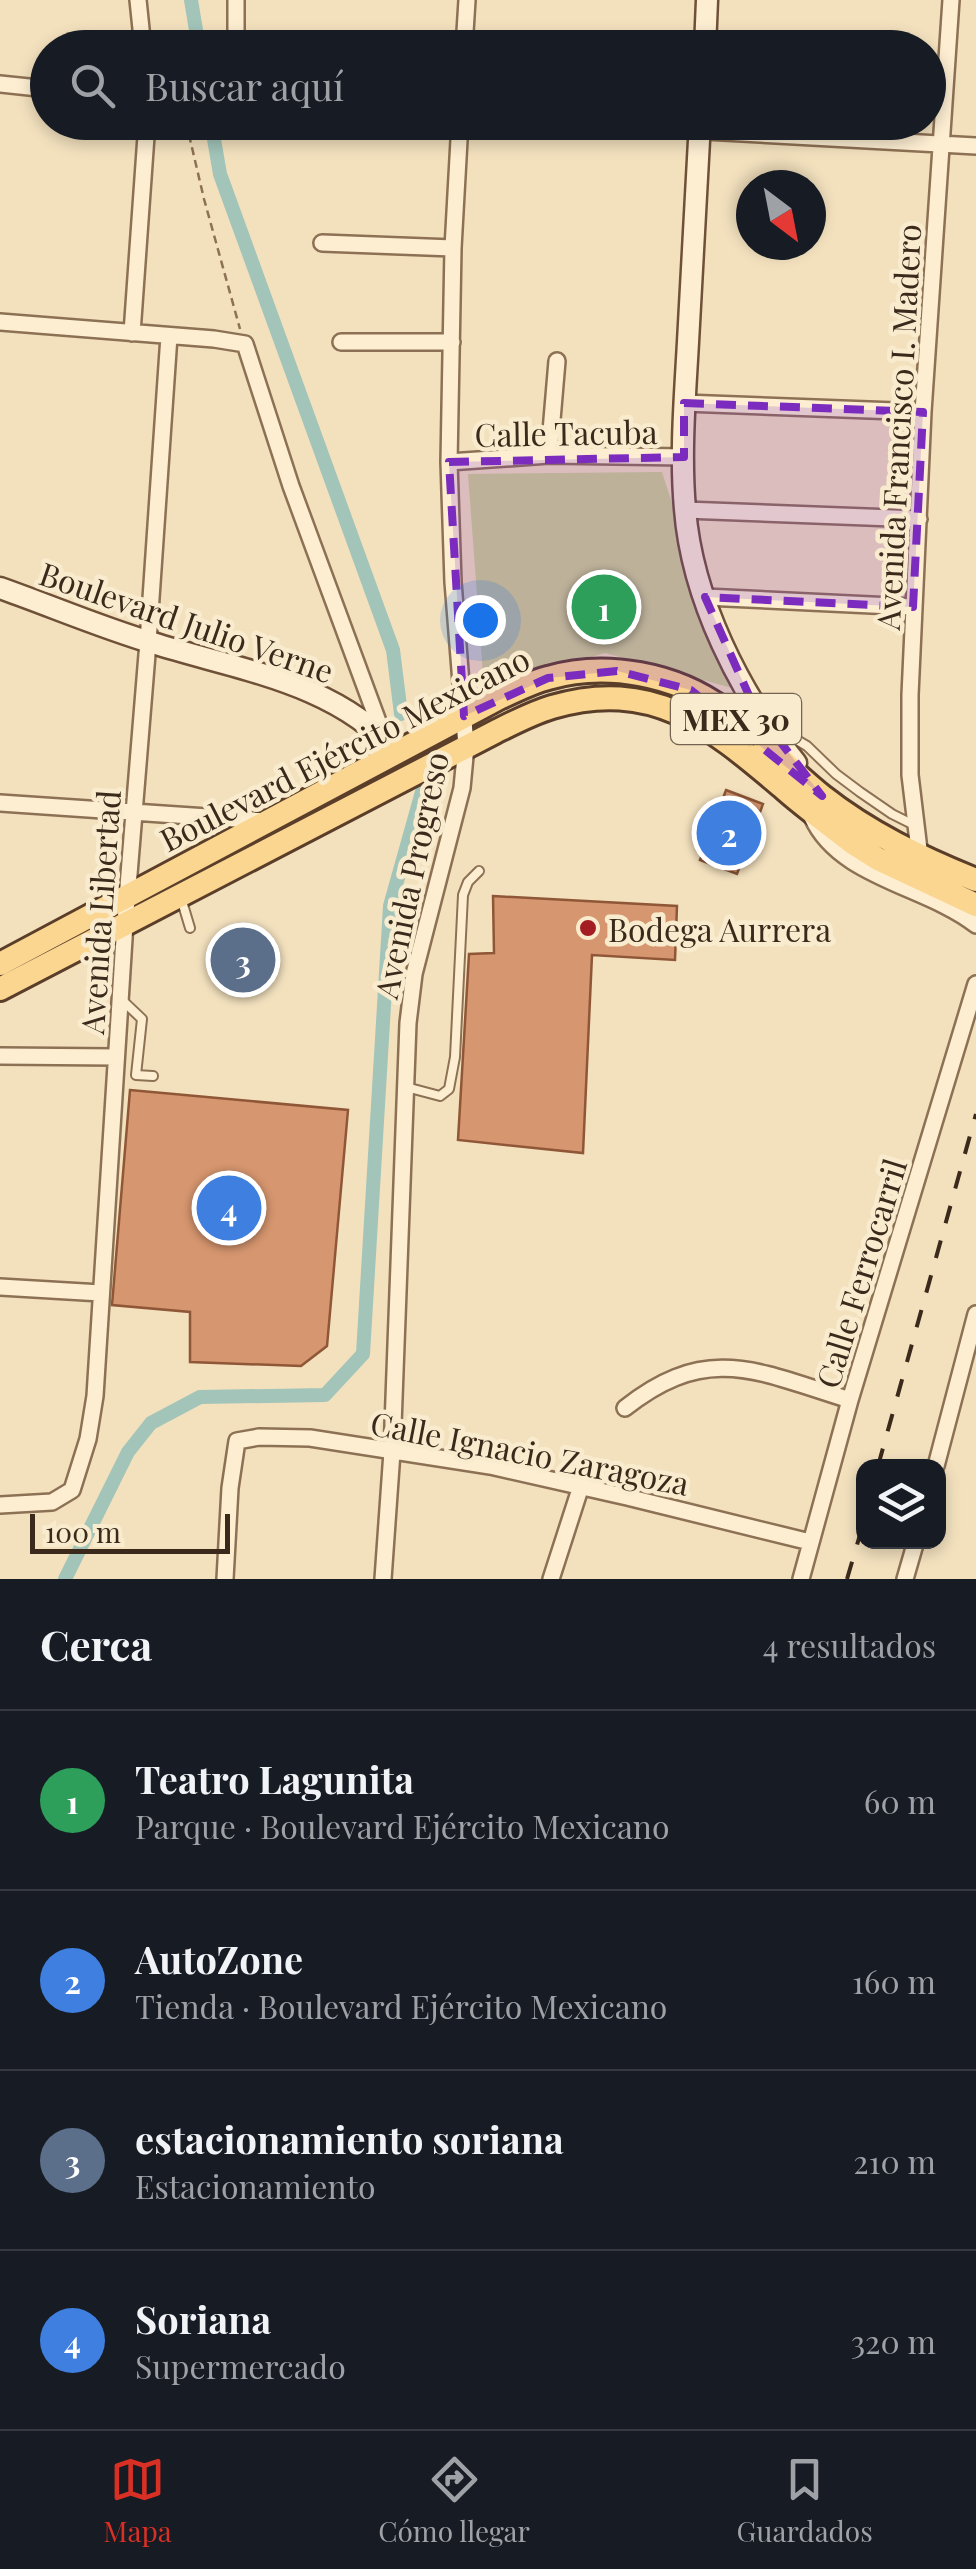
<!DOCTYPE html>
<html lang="es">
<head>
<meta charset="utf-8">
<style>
	:root { --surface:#171b24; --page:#20242c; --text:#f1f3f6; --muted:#9ea1a6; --line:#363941; --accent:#d93025 }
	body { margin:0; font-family:"Playfair Display",serif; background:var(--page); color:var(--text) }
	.controls { position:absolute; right:30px; bottom:30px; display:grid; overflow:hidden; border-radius:20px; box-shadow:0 5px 15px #0003 }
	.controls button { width:90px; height:90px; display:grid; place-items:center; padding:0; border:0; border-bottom:2px solid var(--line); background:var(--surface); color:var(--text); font:50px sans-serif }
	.compass { position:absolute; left:736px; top:170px; width:90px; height:90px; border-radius:50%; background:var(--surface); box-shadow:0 5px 15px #0003; rotate:148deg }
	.scale { position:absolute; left:30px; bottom:25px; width:200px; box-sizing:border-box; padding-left:10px; border:5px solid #3b291b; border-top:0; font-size:28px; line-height:35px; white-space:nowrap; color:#3b291b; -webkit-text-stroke:8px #f9ebce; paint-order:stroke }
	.you { position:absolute; left:480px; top:620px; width:35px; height:35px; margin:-25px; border:8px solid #fff; border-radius:50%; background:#1a73e8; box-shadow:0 0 0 15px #1a73e833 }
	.badge { display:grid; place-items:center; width:65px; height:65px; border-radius:50%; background:var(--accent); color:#fff; font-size:32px; font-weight:700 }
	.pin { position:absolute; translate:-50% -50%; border:5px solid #fff; box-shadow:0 2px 10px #0006 }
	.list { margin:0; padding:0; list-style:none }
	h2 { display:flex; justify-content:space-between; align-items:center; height:130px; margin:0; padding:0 40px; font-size:42px }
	h2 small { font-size:32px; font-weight:400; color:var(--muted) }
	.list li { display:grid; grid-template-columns:65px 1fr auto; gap:30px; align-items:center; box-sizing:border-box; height:180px; padding:0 40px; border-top:2px solid var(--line) }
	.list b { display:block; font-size:38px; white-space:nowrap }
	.list p { margin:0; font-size:32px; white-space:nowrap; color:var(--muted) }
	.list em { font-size:32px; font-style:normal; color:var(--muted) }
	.icon { flex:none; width:55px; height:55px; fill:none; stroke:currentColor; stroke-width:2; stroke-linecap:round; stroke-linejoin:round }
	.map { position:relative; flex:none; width:976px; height:1579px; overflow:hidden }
	.search { position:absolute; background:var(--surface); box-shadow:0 5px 15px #0003; left:30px; right:30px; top:30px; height:110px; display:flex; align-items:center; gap:25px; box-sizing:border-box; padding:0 35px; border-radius:55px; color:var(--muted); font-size:38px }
	.sheet { height:850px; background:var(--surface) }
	nav { display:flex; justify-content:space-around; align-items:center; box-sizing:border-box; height:140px; border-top:2px solid var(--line); background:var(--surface); font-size:28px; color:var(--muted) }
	nav a { display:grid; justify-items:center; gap:5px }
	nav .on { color:var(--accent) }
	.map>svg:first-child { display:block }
</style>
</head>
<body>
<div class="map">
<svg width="976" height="1579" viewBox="0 0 976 1579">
	<rect width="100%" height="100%" fill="#f3e1be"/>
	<path fill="#cdd291" d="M662,472L732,688L605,653L484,688L468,474Z"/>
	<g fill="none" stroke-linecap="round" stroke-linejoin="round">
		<path stroke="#a2c4b9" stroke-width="14" d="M191,0L199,48
			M211,122L220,174L393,650L401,714
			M65,1579L128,1452L151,1423L200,1397L325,1395L363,1354L390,906L422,792"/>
	</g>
	<path fill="#d6966f" stroke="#8f5737" stroke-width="2.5" d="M726,790L763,804L737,874L700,860Z
		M493,896L677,906L675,960L592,955L583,1153L458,1140L469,954L494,953Z
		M130,1090L348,1110L327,1346L301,1366L190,1362V1312L112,1305Z"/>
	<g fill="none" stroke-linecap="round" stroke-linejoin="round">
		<g stroke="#8d7154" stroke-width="12">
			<path id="lane" d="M778,729L807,746L836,774L860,792L892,814L916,826
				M181,898L190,928
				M122,1000L142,1019L136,1075L153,1076
				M406,1087L440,1096L449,1089L455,1057L463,895L468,882L479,871"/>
		</g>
		<g stroke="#8d7154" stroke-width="20">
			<path id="street" d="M138,0L143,48
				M236,0V48
				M464,48L467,0
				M0,84L48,89
				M540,122L976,146
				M322,243L453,248
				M0,322L214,339L245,344L291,486L383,735
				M132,333L147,122
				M341,342H452
				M684,403L923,412
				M549,455L557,361
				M449,462L549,455L684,457
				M685,510L919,519
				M705,597L913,607
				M0,803L265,821
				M812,817C839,878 927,886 976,925
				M920,858L910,775V695L923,412L951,0
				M0,1056L116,1057
				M0,1287L101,1293
				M625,1408C708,1342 759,1372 850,1400
				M936,1466L976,1314
				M0,1505L52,1502L72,1490L88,1439L95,1396L125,923L148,642L169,336
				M225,1579L230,1488L237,1441L259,1437L310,1438L490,1466L627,1497L810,1542
				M383,1579L392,1452L408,1023L414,974L462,788L466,746L453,582L449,462L453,248L460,122
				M551,1579L581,1486
				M801,1579L850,1400L976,984
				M905,1579L916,1541"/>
		</g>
		<g stroke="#6f5138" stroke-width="25">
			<path id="secondary" d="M705,48L707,0
				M700,122C696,196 692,269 688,342C685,397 680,454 685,509C692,599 740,694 796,763
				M0,588C51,606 102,628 153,643C238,670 336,682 397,753"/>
		</g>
		<g stroke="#5a3e29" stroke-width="28">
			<path id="primary" d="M0,964L499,698C515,691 531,682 548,678C606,661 676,674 724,710C759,736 788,769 822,796C869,833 921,858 976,880
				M0,989L495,732C513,723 532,713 552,707C652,678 709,725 781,786C804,807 830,825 854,844L878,859L976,905"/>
		</g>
		<path stroke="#8d7154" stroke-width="2.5" stroke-dasharray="8 5" stroke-linecap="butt" d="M186,122L204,199L240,329"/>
		<use href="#lane" stroke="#fdeed2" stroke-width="8"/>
		<use href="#street" stroke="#fdeed2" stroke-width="15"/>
		<use href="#secondary" stroke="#fdeed2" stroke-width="20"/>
		<use href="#primary" stroke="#fbd691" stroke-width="22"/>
		<path stroke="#3b291b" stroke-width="4" stroke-dasharray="18 18" stroke-linecap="butt" d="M878,1466L976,1114
			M847,1579L864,1521"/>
	</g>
	<path fill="#7b2cbf" fill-opacity="0.2" stroke="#7b2cbf" stroke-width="8" stroke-dasharray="20 12" stroke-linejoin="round" d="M684,403L923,412L913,607L705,597L755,709L822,796L691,690L617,671L548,678L464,716L449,462L684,457Z"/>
	<circle fill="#a31d23" stroke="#f9ebce" stroke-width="4" cx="588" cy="928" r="10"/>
	<g text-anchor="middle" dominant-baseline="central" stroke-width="9" stroke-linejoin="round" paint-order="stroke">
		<rect fill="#f9ebce" stroke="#746351" stroke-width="2.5" x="671" y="694" width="130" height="50" rx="8"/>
		<g font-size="30" font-weight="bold" fill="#3b291b">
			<text x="736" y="719">MEX 30</text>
		</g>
		<g font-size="32" fill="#3b291b" stroke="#f9ebce">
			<text transform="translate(897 427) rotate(-87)">Avenida Francisco I. Madero</text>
			<text transform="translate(566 432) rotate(-1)">Calle Tacuba</text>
			<text transform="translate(187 621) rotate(19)">Boulevard Julio Verne</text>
			<text transform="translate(344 748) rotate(-27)">Boulevard Ejército Mexicano</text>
			<text transform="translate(410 875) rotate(-78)">Avenida Progreso</text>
			<text transform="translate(99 912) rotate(-86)">Avenida Libertad</text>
			<text transform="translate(860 1273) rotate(-73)">Calle Ferrocarril</text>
			<text transform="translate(530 1452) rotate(11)">Calle Ignacio Zaragoza</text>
		</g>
		<g font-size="32" fill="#3b291b" stroke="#f9ebce" text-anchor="start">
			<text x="608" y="928">Bodega Aurrera</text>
		</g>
	</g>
</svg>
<div class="controls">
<button><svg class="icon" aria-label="layers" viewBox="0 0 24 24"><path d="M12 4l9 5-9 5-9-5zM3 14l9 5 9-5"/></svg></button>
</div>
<svg class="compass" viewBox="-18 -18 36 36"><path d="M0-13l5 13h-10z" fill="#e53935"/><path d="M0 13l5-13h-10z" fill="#9ea1a6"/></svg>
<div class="scale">100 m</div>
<div class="you"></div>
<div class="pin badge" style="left:604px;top:607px;background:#2e9e5b">1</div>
<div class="pin badge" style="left:729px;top:833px;background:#3f7fe0">2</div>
<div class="pin badge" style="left:243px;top:960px;background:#5c6f8a">3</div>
<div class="pin badge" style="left:229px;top:1208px;background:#3f7fe0">4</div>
<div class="search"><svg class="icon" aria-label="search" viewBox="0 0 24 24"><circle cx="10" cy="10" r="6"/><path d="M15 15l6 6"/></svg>Buscar aquí</div>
</div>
<section class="sheet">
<h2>Cerca<small>4 resultados</small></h2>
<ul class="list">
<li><span class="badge" style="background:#2e9e5b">1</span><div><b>Teatro Lagunita</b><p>Parque · Boulevard Ejército Mexicano</p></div><em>60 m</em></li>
<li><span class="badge" style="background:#3f7fe0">2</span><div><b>AutoZone</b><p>Tienda · Boulevard Ejército Mexicano</p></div><em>160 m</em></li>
<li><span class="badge" style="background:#5c6f8a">3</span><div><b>estacionamiento soriana</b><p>Estacionamiento</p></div><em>210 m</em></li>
<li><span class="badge" style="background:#3f7fe0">4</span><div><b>Soriana</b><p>Supermercado</p></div><em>320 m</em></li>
</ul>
</section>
<nav>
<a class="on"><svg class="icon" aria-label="map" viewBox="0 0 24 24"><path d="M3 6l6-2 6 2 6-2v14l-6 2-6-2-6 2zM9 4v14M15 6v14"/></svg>Mapa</a>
<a><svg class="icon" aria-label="directions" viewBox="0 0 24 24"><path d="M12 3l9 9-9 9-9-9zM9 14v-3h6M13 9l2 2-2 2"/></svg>Cómo llegar</a>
<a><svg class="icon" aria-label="saved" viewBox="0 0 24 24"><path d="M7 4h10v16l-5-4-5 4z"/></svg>Guardados</a>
</nav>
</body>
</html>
